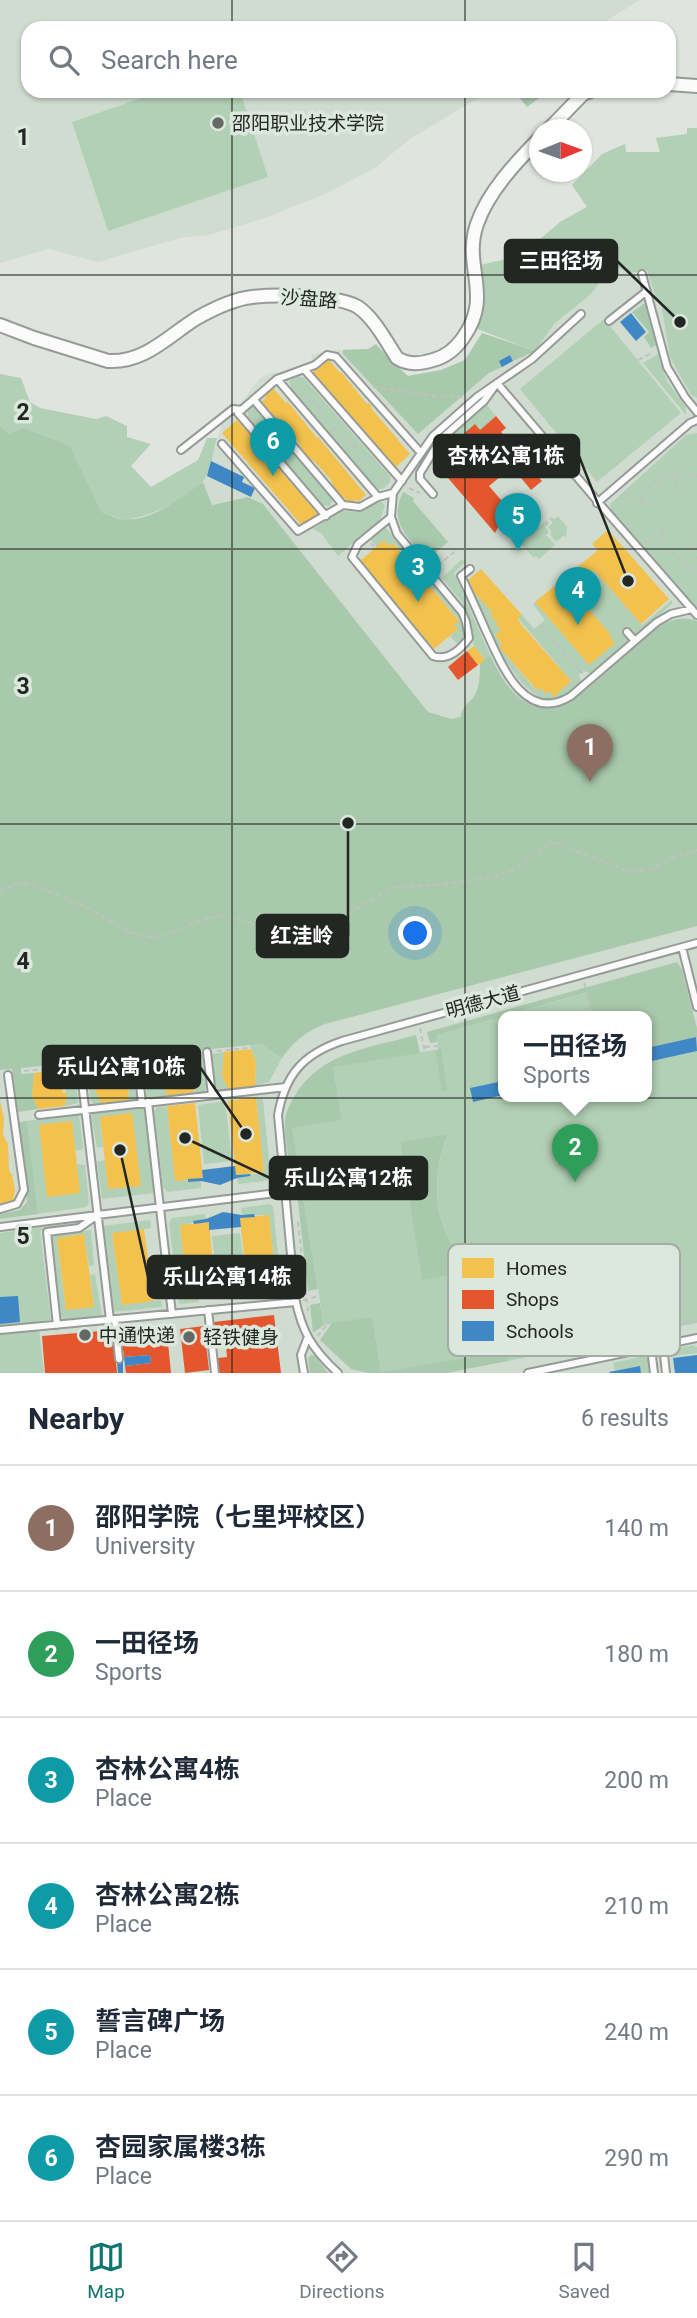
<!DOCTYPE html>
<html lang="en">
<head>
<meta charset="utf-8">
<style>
	:root { --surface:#fff; --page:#f2f2f3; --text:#1f2937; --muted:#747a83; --line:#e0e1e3; --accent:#0f766e }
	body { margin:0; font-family:Roboto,"Noto Sans SC",sans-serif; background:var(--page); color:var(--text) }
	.compass { position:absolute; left:529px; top:119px; width:63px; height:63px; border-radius:50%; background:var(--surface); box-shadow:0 2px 5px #0004; rotate:89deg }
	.you { position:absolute; left:416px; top:934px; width:24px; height:24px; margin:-18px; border:5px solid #fff; border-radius:50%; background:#1a73e8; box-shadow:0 0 0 10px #1a73e833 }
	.badge { display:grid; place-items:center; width:46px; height:46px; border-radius:50%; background:var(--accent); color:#fff; font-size:23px; font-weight:700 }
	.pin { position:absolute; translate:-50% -58px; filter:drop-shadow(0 2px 4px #0008) }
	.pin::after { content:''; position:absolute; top:37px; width:24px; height:21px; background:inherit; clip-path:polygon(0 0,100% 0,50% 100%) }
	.popup { position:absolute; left:498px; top:1011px; width:154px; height:91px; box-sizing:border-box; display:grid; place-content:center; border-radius:14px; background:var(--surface); filter:drop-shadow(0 2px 5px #0005); font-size:23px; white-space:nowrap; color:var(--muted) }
	.popup b { font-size:26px; color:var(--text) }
	.popup::after { content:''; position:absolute; left:50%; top:100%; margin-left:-14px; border:14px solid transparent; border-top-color:var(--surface) }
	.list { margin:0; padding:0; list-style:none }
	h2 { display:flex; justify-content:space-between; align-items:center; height:91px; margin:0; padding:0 28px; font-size:30px }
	h2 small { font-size:23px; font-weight:400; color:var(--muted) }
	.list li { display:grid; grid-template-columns:46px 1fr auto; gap:21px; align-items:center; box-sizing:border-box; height:126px; padding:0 28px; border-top:2px solid var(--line) }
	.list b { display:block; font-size:26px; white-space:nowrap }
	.list p { margin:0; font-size:23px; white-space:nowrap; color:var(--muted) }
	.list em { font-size:23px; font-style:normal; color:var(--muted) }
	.icon { flex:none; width:38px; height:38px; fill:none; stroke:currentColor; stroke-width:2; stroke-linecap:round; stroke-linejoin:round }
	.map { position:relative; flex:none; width:697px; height:1373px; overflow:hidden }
	.search { position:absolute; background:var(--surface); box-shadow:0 2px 5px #0004; left:21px; right:21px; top:21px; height:77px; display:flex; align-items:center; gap:18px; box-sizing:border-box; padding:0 24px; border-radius:21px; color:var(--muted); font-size:26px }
	.sheet { height:847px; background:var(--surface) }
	nav { display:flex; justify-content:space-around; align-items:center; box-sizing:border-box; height:98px; border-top:2px solid var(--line); background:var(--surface); font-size:19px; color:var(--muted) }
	nav a { display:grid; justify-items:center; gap:4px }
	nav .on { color:var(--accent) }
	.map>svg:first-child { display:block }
</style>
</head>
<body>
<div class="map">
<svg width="697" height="1373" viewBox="0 0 697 1373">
	<rect width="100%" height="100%" fill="#dfe4df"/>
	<path fill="#d1dcd1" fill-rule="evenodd" d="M0,0H640L594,28H28V91H490L410,139L375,168L325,194L265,218L209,235L180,238L98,262L49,249L0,263Z
		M687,128H697V1373H0V1070L12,1069L538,852L263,504L248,497L211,505L203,482L207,476L222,423L235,411L259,379L270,373L286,372L311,363L312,354L336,350L368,349L376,344L389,359L408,376L441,370L465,360L482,333L535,350L560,222L587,207L572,185L608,151L625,144L626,152H660L656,138L687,134ZM503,1016H647V1096H503Z"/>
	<path fill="#b2d0b5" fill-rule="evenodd" d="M162,91H240L268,177L108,231L72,122Z
		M687,128H697V398L691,395L670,357L661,304L655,295L647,270L631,273L618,268L603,270L597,286L591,294L554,324L535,351L477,329C487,307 484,288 480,265L506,259L533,245L560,222L587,207L572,185L602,154L625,144L626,152H660L656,138L687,134Z
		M604,319L681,413L597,482L520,389Z
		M658,354L667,381L686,407V415L643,363Z
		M0,374L21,378L30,402L40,408L96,419L106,416L127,426V437L151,444L131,466L151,487L198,460L207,438H217C213,451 212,469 204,480C192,497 144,521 123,519C116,518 108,514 102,512L70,446L9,434L0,425Z
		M297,376L304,378L390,476V482L383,489H377L292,390L289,381Z
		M486,404L496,416L480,430L475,425L451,445L445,439Z
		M253,405L333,499L330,506L321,505L248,419V410Z
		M697,433V607L687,600L612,512L610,504L686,435Z
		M377,502H382L385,506L380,520L338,556L321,533L313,529L341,511L358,512Z
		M558,516L567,527L566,537L563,536L556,542L550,534L552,532L548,527L553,523L549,518L551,517L554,519Z
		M547,520L549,524L545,527L549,532L546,535L555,545L539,559L536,556L534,558L520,543Z
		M385,527L423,572L420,574L394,543L389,546L377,547L370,539Z
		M462,559L465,562L454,573L490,655L485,660L474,646L470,621L462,602L442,578Z
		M594,570L642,625L672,600V604L635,636L629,630L630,640L591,673L583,671L579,675L581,681C575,687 568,695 560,698C518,712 484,615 470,588L493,613L491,615L498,624L497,625L501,630L495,635L502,644L499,647L537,691L541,688L546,694L549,691L554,697L571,681L518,618L522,615L534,629L545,620L533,604L535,602L589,665L615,643L610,637L611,635L571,589Z
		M430,580C442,595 477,626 458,645L450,636L457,630L454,625L459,620L427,583Z
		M586,993L593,1016H504Z
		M503,1016V1096H647V1048L697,1037V1323L508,1361L498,1304L477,1309L484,1355L381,1372L372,1317L324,1325L292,1128L342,1120L333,1066L435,1050L442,1090L440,1049L438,1050L437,1035ZM448,1134C429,1179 433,1239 476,1270L474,1295L471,1272L422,1279L400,1142Z
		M261,1044L282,1058L269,1082L255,1086L256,1062L250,1045Z
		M224,1052L222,1076L228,1089L219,1090L214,1085L211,1054Z
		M203,1055L207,1088L203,1092H194L195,1069L190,1056Z
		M163,1059L161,1073L167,1096L145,1098L144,1093L147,1092L145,1076H134L135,1093H138L139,1099L128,1100L129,1077L124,1064Z
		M97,1067L95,1090L101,1103L94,1104L90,1100L87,1068Z
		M75,1069L78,1103L65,1106L66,1083L61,1070Z
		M256,1097L263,1100L271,1177L266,1181L238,1184L237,1178L264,1172Z
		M225,1101L232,1161L204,1164L198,1105Z
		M167,1106L175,1180L201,1181V1188L167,1192L163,1187L154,1111L157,1107Z
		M144,1107L154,1193L102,1199L97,1162L105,1160L108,1189L140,1185L132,1114L100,1117L103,1147L97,1148L91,1113Z
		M79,1115L83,1147L81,1150H75L72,1121L39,1125L77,1164L85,1165L89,1203L86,1207L38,1214L27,1121Z
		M269,1204L273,1206L282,1293L267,1294V1291L277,1289L269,1215H242L241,1208Z
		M205,1214L206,1219L180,1226L188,1300L199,1299V1302L181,1304L179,1303L169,1223L172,1218Z
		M150,1220L151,1228L112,1234L122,1305L161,1300L162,1307L113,1312L102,1226Z
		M66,1224L67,1227L40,1231L51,1320L38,1321L44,1373H0V1233Z
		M91,1230L94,1265L89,1266L84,1235L57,1239L66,1310L94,1306L90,1275L95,1274L102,1316L62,1321L51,1236Z
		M240,1233L247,1292L219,1296L212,1236Z
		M693,1345L697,1347V1353L673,1356L674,1349Z
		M648,1355L651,1373H641L639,1366L615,1371L613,1363Z"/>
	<path fill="#a9c9ac" d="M514,91H549L527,107Z
		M645,303L656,345L651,348L644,337L649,332L632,312Z
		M482,333L535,351L513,361L510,355L502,367L489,373L418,434L343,354V350L368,349L376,344L389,359L408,376L441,370L465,360Z
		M0,425L9,434L23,428L70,446L102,512C108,514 116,519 123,519C151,522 181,498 203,482L212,505L248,497L263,504L428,712L451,719L461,717C462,707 466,705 473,698C480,689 480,674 480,663L490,655C558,802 631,593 697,621V926L325,1024C306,1032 295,1040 282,1058L261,1044L21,1068V1074L34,1073L32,1096L38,1109L18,1112L12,1069L0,1070Z
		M403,492L414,498L413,501L448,542L427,560C408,538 388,522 403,492Z
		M677,962L682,970L697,1028V1037L647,1048V1016H593L585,993L437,1035V1042L430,1043L427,1032Z
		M416,1035L420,1053L333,1067L342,1120L292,1128L300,1175L291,1176C289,1159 284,1139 285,1122C285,1113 290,1104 294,1097C319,1052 371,1048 416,1035Z
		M441,1049L447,1090L442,1091L435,1050Z
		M27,1121L38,1214L0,1219V1214L20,1210L27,1202L19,1122Z
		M448,1134C429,1178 432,1240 477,1270L480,1294L474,1295L470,1272L422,1280L400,1142Z
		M302,1191L318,1289L308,1291L297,1192Z
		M320,1303L324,1325L313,1333L310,1305Z
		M499,1304L508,1361L446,1373H368L351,1369L320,1340L332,1323L372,1317L381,1372L483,1355L476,1308Z
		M311,1355L315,1356L328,1373H310L308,1358Z"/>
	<path fill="#f2c14e" d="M328,359L340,373L341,372L367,404L369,403L372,407L371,408L410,454L394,469L311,374Z
		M272,387L286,403L288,402L317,438L318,437L366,495L358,502L356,500L351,504L336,491L330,479L315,462L304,454L299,443L285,427L273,419L262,401L266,398L264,395Z
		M237,420L281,468L279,469L319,515L304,528L222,433Z
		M608,530L669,599L641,624L594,570L571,589L611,635L610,637L615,643L589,665L535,602L598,550L592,544Z
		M384,540L389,546L393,543L420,574L423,572L430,580L427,583L459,621L454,625L458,629L434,649L360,561Z
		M481,569L522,615L518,618L520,623L571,681L554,697L549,691L546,694L541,688L538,691L499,647L502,644L495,635L501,630L496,625L498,624L490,615L493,613L470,588L472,586L468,580Z
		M474,646L485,660L478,665L467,651Z
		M251,1049L256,1062L255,1086L228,1089L222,1076L224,1052Z
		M190,1056L195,1069L194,1092L167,1096L160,1073L163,1059Z
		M124,1064L129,1077L128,1100L101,1103L95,1090L97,1067Z
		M61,1070L66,1083L62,1084L63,1093H67L65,1106L38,1109L32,1096L34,1073Z
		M256,1097L264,1172L236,1175L228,1101Z
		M0,1101L4,1118L3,1135L8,1144L9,1171L12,1175L15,1189L13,1203L0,1205Z
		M195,1103L203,1178L175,1181L167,1106Z
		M132,1113L141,1186L108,1189L100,1117Z
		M72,1121L80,1193L47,1197L39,1125Z
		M269,1215L277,1290L248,1293L240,1218Z
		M209,1222L216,1297L188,1300L180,1225Z
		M144,1229L154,1301L122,1305L112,1233Z
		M84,1234L94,1307L66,1310L57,1238Z"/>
	<path fill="#e4572e" d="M496,416L506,428L501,432L509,441L513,437L527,453L522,457L542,481L531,490L512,467L489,486L508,508L495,533L437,465L450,454L446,449L475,424L480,430Z
		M467,651L478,665L458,680L448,667Z
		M274,1315L281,1373H219L218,1358L227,1357L226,1346L217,1347L214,1322Z
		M204,1326L209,1370L185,1373L180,1329Z
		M113,1330L117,1373H45L42,1336Z
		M154,1330V1333L167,1332L171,1373H126L125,1366L151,1363L150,1355L124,1357L121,1334Z"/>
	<path fill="#3f88c5" d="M631,313L646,332L636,341L620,322Z
		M510,355L513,361L502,367L499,361Z
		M211,461L244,477L242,482L255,488L251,497L207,476Z
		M696,1037L697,1051L647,1062V1048Z
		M503,1081V1095L473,1102L470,1088Z
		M235,1166L236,1175L251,1174L250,1176L237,1178L220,1185L201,1181L188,1182V1179L203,1178L202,1170Z
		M223,1212L242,1215L254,1214L255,1217L240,1218L241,1227L209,1230V1222L194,1224L193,1221L206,1219Z
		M18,1296L20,1322L0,1324V1297Z
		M150,1355L151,1363L125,1366L124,1357Z
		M697,1355V1373H675L673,1358Z
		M117,1362H123V1373H118Z
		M640,1366L641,1373H610L609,1372Z"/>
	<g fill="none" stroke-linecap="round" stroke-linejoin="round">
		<g stroke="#969b97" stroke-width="10">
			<path id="service" d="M642,274L667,367L685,397L697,412
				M609,321L647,291
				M304,369L402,481
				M277,379L378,497
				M254,400L343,505
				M222,444L298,531L343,505L360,507L378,497L393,493
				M181,450L233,409L242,410
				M433,494L420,479V473L441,439L484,401L497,383L599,503L697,615
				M597,503L690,423L697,420
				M326,516L238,413L277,379L315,365L327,355L336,357L421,453
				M391,517L358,544L352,557L433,656C447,661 460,650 469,638L466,622L462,612L397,534L391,517L393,493L433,436L477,397L532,359L581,314
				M470,569L461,576C470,594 478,613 486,631C501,663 524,725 571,696L657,622L671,614L692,609
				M627,632L635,641
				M682,947L697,1007
				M207,1052L212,1095
				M80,1065L110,1320
				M140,1086L142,1103
				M148,1102L172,1314
				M39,1115L286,1087
				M0,1209L17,1204L24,1190L8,1075
				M0,1227L285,1192
				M208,1310L215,1373
				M115,1319L119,1359
				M57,1325L47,1232L79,1228L96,1216
				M0,1330L296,1302
				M663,1346L666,1373
				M651,1348L654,1373
				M304,1373L301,1355L307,1339
				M338,1373C312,1349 302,1332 295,1298L278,1115C285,1075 303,1054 342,1041L697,943
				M528,1373L697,1338"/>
		</g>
		<g stroke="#969b97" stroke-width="16">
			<path id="minor" d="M669,84L697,86
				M548,130L583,94L591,91
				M0,325L34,338L108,361C145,363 168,336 197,318C213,309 234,299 252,297C276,294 338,295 358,307C374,318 386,341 397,358C408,365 421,364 433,360C445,357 456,348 463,338C494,295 462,267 477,224C488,192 516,162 540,138"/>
		</g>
		<path stroke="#c0c2c0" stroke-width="2" stroke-dasharray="5 3.5" stroke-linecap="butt" d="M638,360L652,353
			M373,387L434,396L465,397
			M305,397L318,404L325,421
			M332,431L340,423
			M340,436C356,439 357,452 363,465
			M371,474L389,481
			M673,474L678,489
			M409,488L420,493
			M625,493L632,500L656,504
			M641,503C649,476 673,471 697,476
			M663,531L661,544L671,553L686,562L697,574
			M692,536L697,551
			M646,542L661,529
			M371,543L375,548
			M695,558H697
			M438,566L455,551
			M618,616L627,608
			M540,625L583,674
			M0,892L17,883L31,884L82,905L130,932L148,937L162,936L209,918L225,916L255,924L288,941L310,943L326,938L354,910L394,887L436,885L494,877L518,868L549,843H556L625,870L640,871L652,869L676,856L697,850
			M584,983L594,1016
			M420,1028L425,1052
			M425,1047L438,1046
			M217,1051L248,1048
			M88,1065L197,1053
			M24,1071L72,1066
			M27,1204L35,1213
			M298,1222L308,1311
			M303,1300L319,1296
			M668,1327L697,1321
			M317,1336L328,1324"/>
		<use href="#service" stroke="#fafbfa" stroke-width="6"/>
		<use href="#minor" stroke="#fafbfa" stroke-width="12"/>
	</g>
	<path fill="none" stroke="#232723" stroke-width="2" stroke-opacity="0.55" d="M232,0V28M465,0V28M232,91V1373M465,91V1373M0,275H697M0,549H697M0,824H697M0,1098H697"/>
	<g fill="#656965" stroke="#dce7dd" stroke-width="2.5">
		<circle cx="218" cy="123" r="7"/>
		<circle cx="85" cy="1335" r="7"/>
		<circle cx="189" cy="1337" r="7"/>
	</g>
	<g text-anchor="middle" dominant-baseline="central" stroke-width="7" stroke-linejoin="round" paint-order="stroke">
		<g font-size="19" fill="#232723" stroke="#dce7dd" text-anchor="start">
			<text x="232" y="123">邵阳职业技术学院</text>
			<text x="99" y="1335">中通快递</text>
			<text x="203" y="1337">轻铁健身</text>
		</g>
		<g font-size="19" fill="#232723" stroke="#dce7dd">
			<text transform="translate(309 299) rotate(4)">沙盘路</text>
			<text transform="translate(483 1002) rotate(-15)">明德大道</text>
		</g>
	</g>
	<rect x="448" y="1244" width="232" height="112" rx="10" fill="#dce7dd" stroke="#a4ada5" stroke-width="2"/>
	<rect x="462" y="1258" width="32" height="20" fill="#f2c14e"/>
	<rect x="462" y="1290" width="32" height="19" fill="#e4572e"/>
	<rect x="462" y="1321" width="32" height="20" fill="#3f88c5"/>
	<g font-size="19" fill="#232723">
		<text x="506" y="1275">Homes</text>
		<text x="506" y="1306">Shops</text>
		<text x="506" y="1338">Schools</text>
	</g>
	<g font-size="23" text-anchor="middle" font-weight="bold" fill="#232723" stroke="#dce7dd" stroke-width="7" stroke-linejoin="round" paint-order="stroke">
		<text x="23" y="145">1</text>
		<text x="23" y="420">2</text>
		<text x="23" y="694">3</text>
		<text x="23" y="969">4</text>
		<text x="23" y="1244">5</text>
	</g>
	<path fill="none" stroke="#232723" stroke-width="2.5" d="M680 322L617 261M628 581L579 456M348 823L348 936M246 1134L200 1067M185 1138L270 1178M120 1150L148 1277"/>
	<g fill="#232723" stroke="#dce7dd" stroke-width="2.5">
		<circle cx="680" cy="322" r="7"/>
		<circle cx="628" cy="581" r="7"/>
		<circle cx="348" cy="823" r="7"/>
		<circle cx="246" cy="1134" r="7"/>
		<circle cx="185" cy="1138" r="7"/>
		<circle cx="120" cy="1150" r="7"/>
	</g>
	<g fill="#232723" stroke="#232723" stroke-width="2.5">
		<rect x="505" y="240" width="112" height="42" rx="7"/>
		<rect x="434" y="435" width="145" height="42" rx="7"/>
		<rect x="257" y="915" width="91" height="42" rx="7"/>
		<rect x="43" y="1046" width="157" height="42" rx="7"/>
		<rect x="270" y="1157" width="157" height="42" rx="7"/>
		<rect x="148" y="1256" width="157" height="42" rx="7"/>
	</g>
	<g font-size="21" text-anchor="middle" font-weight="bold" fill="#fff">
		<text x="561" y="268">三田径场</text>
		<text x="506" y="463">杏林公寓1栋</text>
		<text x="302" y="943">红洼岭</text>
		<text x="121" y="1074">乐山公寓10栋</text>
		<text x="348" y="1185">乐山公寓12栋</text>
		<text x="227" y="1284">乐山公寓14栋</text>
	</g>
</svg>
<svg class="compass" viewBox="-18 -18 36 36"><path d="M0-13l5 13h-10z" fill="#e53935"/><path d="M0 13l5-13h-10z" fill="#747a83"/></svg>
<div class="you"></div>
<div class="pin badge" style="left:590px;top:782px;background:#8d6e63">1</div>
<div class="pin badge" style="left:575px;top:1182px;background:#2e9e5b">2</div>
<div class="popup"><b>一田径场</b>Sports</div>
<div class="pin badge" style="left:418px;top:602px;background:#0f9aa8">3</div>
<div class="pin badge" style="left:578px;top:625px;background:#0f9aa8">4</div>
<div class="pin badge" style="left:518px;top:551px;background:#0f9aa8">5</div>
<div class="pin badge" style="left:273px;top:476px;background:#0f9aa8">6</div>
<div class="search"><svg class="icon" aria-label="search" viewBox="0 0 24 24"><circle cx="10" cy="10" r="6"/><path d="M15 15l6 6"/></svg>Search here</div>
</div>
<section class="sheet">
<h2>Nearby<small>6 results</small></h2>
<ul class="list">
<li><span class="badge" style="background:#8d6e63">1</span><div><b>邵阳学院（七里坪校区）</b><p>University</p></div><em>140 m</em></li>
<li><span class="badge" style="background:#2e9e5b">2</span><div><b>一田径场</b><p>Sports</p></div><em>180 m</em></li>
<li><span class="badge" style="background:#0f9aa8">3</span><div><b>杏林公寓4栋</b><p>Place</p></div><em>200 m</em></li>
<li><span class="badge" style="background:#0f9aa8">4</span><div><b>杏林公寓2栋</b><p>Place</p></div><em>210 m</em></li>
<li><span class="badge" style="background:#0f9aa8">5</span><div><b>誓言碑广场</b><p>Place</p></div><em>240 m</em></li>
<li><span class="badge" style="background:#0f9aa8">6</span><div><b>杏园家属楼3栋</b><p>Place</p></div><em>290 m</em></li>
</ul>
</section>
<nav>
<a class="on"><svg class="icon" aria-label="map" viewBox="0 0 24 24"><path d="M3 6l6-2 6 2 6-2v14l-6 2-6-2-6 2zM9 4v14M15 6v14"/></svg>Map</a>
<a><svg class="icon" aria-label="directions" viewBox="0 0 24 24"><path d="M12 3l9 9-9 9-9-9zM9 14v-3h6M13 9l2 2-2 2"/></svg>Directions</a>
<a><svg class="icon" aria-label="saved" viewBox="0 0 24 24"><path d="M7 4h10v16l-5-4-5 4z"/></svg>Saved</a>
</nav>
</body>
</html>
